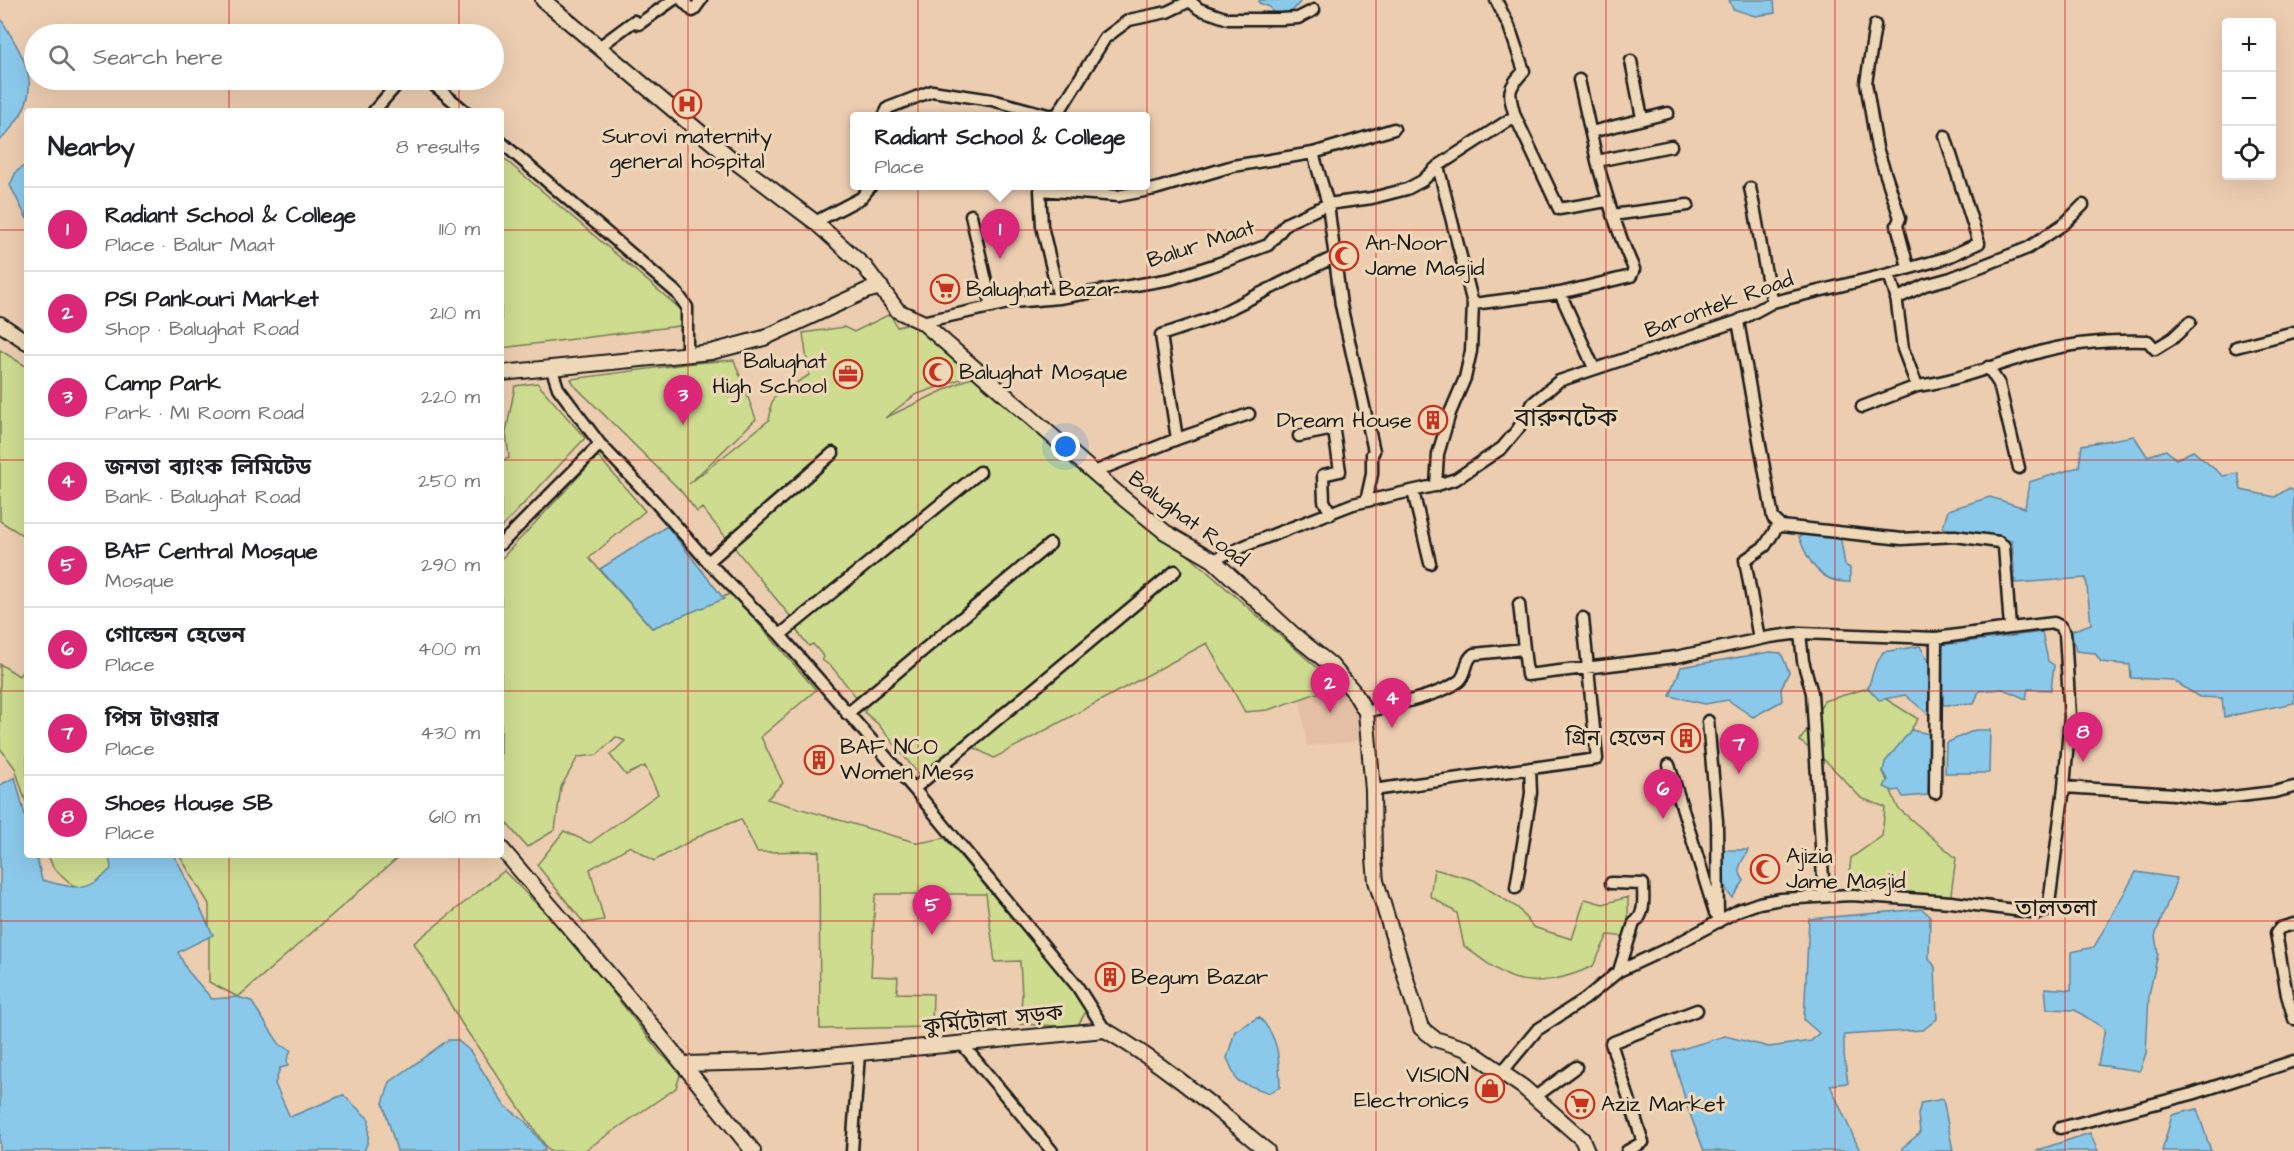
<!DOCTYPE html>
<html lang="en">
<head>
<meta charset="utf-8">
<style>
	:root { --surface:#fff; --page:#f2f2f2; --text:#202124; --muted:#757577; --line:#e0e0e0; --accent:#db2777 }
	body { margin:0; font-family:"Architects Daughter","Noto Sans Bengali",sans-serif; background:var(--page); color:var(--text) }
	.controls { position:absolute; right:18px; top:18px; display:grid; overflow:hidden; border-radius:6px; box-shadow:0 6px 24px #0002 }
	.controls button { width:54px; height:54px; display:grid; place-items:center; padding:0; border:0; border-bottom:2px solid var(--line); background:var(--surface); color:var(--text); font:30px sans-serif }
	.you { position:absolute; left:1066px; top:447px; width:21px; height:21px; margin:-15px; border:4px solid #fff; border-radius:50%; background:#1a73e8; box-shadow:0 0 0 9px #1a73e833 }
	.badge { display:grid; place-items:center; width:39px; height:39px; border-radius:50%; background:var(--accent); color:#fff; font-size:20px; font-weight:700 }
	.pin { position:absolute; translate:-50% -50px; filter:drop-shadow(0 2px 3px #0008) }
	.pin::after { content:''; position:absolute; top:32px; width:21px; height:18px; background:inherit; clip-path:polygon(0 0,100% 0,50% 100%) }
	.popup { position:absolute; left:850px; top:112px; width:300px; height:78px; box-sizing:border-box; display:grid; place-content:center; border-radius:6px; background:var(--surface); filter:drop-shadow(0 2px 4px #0005); font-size:20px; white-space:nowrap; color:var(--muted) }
	.popup b { font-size:22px; color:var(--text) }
	.popup::after { content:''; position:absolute; left:50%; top:100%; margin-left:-12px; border:12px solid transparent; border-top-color:var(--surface) }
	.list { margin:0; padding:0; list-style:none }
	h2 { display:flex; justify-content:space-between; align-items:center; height:78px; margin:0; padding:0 24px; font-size:26px }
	h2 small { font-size:20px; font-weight:400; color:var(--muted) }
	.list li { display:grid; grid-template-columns:39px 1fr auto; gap:18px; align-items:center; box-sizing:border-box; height:84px; padding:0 24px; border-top:2px solid var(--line) }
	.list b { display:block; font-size:22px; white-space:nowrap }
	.list p { margin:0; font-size:20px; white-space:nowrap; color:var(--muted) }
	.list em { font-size:20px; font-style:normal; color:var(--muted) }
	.icon { flex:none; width:33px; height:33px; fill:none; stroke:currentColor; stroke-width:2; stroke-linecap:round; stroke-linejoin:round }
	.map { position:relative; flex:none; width:2294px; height:1151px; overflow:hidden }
	.search { position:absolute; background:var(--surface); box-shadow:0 6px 24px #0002; left:24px; top:24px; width:480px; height:66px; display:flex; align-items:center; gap:15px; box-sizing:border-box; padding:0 21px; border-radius:33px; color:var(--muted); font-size:22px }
	.panel { position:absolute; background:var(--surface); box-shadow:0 6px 24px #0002; left:24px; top:108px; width:480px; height:750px; border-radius:6px }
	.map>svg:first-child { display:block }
</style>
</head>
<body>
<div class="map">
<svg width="2294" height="1151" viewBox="0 0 2294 1151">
	<rect width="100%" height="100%" fill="#edcdb0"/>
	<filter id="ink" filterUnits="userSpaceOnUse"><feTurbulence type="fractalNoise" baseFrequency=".0167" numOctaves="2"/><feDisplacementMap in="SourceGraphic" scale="12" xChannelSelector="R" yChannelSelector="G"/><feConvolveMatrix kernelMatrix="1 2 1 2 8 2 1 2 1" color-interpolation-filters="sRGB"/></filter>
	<g filter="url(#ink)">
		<path fill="#e4bfa5" d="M1349,690L1364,726L1360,741L1307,746L1300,699Z"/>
		<path fill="#cedc90" stroke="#757c56" stroke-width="1.5" d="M501,156L685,313L679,326L501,348Z
			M890,314L897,327L910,323L942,347L972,375L915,395L885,418L980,373L1338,686L1268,710L1245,712L1207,643L994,758L961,741L919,775L878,724L864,712L866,709L832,667L822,660L824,657L813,644L809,646L796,630L799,627L702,508L697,512L681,491L574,385L571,379L694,363L734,360L756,419L689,484L769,420L771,410L770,408L774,397L809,375L803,333L844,327L854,332Z
			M0,350L27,367V538L0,521Z
			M537,383L585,438L501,528V462L509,458L506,432L515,386Z
			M598,456L645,511L589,558L652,628L732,593L816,690L761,737L783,783L767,799L918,843L945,838L1088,1008L1077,1027L1020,1024L1022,996L1020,961L995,962L986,894H877L875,897L871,976L898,977L897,993L933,994L932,1027L820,1029L819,851L757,852L741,819L707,832L654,861L630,846L590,869L604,920L584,923L537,865L564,831L590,843L658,794L645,766L626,775L610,755L625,741L616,737L597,755L578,757L561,787L555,830L527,847L501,817V559Z
			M0,664L19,676L27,665V806L15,768L0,748Z
			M1868,688L1918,719L1883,771L1898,808L1956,858L1950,901L1847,894L1851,858L1882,836L1885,807L1861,798L1829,764L1800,741L1824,701Z
			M48,855H124L128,881L83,895L53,867Z
			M179,855H401L238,997L209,982V904Z
			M1434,869L1474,880L1518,908L1533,927L1572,939L1585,899L1603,904L1628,897V937L1608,935L1593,966C1570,977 1536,987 1511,977C1494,970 1478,956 1464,946L1457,913L1430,896Z
			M504,871L572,940L661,1054L681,1072L676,1088L584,1151H549L462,1024L414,943Z"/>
		<path fill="#8bc9eb" stroke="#5f8498" stroke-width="1.5" d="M1259,0H1300V2C1289,16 1290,15 1273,13L1270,7L1259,3Z
			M1729,0H1774L1775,13L1755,16L1733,9Z
			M0,17C20,53 46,83 15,123C10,129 6,136 0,140Z
			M27,164V219L10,185L16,172Z
			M2134,436L2147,456L2166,450L2176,459L2193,451L2223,476L2238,473L2241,490L2275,497L2289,488L2294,492V703L2224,717L2222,698L2199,697L2173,680L2131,678L2130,665L2101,662L2095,653L2076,651L2071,631L2091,624L2086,578L2015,583L2012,541L1997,537L1943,528L1948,510L1990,497L2025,508L2029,482L2079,467L2082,445Z
			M667,526L724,599L652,628L600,569Z
			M1806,533L1840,535L1845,565L1850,568V582C1821,584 1808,562 1799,537Z
			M2042,632L2048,661L2054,665L2051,690L2028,689L2026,699L2003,689L1979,691L1974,704L1943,705L1942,645Z
			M1920,646L1931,666V710L1928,714L1905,695L1879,700L1868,688L1874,669L1883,652Z
			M1770,652L1781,653L1789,672L1781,689L1782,701L1753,717L1728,700L1705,704L1670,696L1681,667Z
			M1911,730L1930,734V761L1928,795L1903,797L1899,790L1893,791L1884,787L1888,779L1883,771L1885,762Z
			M1975,730H1990L1989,773H1945L1946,743Z
			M15,777L27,823V855H36L42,880C75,888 85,894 111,869L109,855H173L179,864L213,935L178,952L187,970L212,999L238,997L251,1001L280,1045L291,1050L287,1060L288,1066L280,1068L275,1084L290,1117L343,1095L369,1119L368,1141L364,1151H0V785Z
			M1723,850H1748C1743,863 1734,865 1744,881L1732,898C1721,885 1720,866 1723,850Z
			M2136,872L2177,878L2155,936L2158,954L2149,995L2146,1053L2140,1071L2098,1065L2105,1029L2075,1010L2047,1009L2045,988L2071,990V952L2094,947Z
			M1922,909L1930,916L1929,958L1935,967L1937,1019L1923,1030L1844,1035V1055L1848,1083L1830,1085L1860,1151H1704L1687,1106L1672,1052L1725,1036L1769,1047L1811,1041L1819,1033L1804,1020L1809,919Z
			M1259,1017C1280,1038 1279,1060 1280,1087L1269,1093L1237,1081L1227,1058L1235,1031Z
			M448,1040H457L470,1051L504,1105L526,1122L544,1146L545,1151H397L383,1103L390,1082Z
			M1943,1099L1953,1151H1903L1902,1148L1920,1133L1918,1115L1921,1103Z
			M2197,1109L2211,1151H2162L2172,1115Z
			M2090,1133L2098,1151H2035Z"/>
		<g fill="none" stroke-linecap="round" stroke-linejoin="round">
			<g stroke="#1c1c1c" stroke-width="15">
				<path id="minor" d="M682,0L693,11L701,0
					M1190,1L1199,9L1228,19H1281L1298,18L1314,10
					M1875,25L1866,83L1877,148L1900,218L1897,225L1908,267
					M599,47L634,21L639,24L673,0
					M1631,61L1642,118
					M428,80L465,111
					M1579,80L1597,161
					M374,111L401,80
					M884,116L888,108L932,91L992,100L1048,115H1057L1105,38L1129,20L1167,12L1190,1
					M1515,116L1559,209L1607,201
					M1591,132L1668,113
					M501,142L677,293L687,307V354
					M1313,153L1394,129
					M1438,166L1473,304L1560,293
					M1750,188C1759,225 1762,265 1773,302
					M971,215L992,307
					M1612,215L1688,205
					M815,222L861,198L871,186
					M1889,274L1946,258L1979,243L1945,136
					M1059,298L1042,226L1040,190L1118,196L1155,189L1233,166L1313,153L1328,204L1341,305L1374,451L1372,454V474L1366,501
					M1896,299L1925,285L1951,278L2028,248L2065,223L2083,205
					M1738,321L1773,518L1781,526L1902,539L1955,536L1999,542L2004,546L2010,628L2054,623L2060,626L2065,633L2070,717L2064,787
					M922,322L1013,302L1059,298L1171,279L1217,264L1268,245L1287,223L1328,204L1372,198L1407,189L1422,181L1438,166L1515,116C1508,92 1507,89 1524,71L1509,26L1496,0
					M2236,347L2294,332
					M551,367L558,388L600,444L657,504L708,562L780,635L914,789L1077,986L1105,1030
					M1988,367L1999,384L2019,468
					M1594,368L1560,293L1631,276L1634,269C1618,234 1607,199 1597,161L1671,146
					M1862,407L1917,386
					M1299,436L1329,430L1334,431L1340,471L1323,475L1324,501L1331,514
					M1177,439L1249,414
					M1094,472L1177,439L1161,335L1209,319L1334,257
					M1436,486L1438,454L1450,413L1465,378L1471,351L1473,304
					M1413,491L1430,563
					M501,544L600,444
					M1213,560L1249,544L1353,504L1434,486L1456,479L1502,448L1518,429L1533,403L1559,381L1738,321L1773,302L1889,274L1896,296L1903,349L1917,386C1957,381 1994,365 2033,354C2069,343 2110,340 2148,341L2155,349L2173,338L2190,322
					M708,562L833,453
					M1519,604L1527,675L1676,657L1770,637L1800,633L1936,638
					M1800,633L1803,661L1812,693L1824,896
					M780,635L980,472
					M1759,639L1745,560L1765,546L1779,524
					M1366,712C1391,705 1440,696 1459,681C1468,674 1464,660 1474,654L1524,649
					M847,714L1050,544
					M1708,721L1717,821L1718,922
					M1669,765L1715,913
					M914,789L1175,571
					M1373,790L1597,759L1583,618
					M1935,793L1936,638L2010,628
					M1611,883L1643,884C1643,897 1646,915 1634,923L1619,971
					M1516,888L1531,793L1530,768
					M2294,924L2280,928L2276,933L2287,995L2294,1019
					M962,1044L1052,1151
					M1502,1072L1537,1030L1585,999L1619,971L1675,945L1739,910L1759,903L1781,899L1851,895L1951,902L2039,913L2046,911L2049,904L2064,787L2174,794L2215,799L2274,792L2294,787
					M1535,1097L1576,1067
					M2060,1128L2192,1094L2294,1061
					M852,1151L859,1054
					M1627,1151L1643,1142L1611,1043L1697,1010"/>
			</g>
			<g stroke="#1c1c1c" stroke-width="18">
				<path id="tertiary" d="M543,0L733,160L815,222L865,267L898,311L922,322L1123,498L1165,532L1213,560L1294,635L1331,665L1354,692L1366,712L1373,790L1374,858L1376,881L1421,1028L1435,1039L1467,1049L1523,1087L1582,1139L1587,1151
					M0,324L27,342
					M501,373L711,352L764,338L866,291L881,287
					M501,848L631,1000L753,1151
					M684,1064L764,1062L1105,1030C1163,1063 1215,1108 1267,1151"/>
			</g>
			<use href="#minor" stroke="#eed8b7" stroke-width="10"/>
			<use href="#tertiary" stroke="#eed8b7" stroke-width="14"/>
		</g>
	</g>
	<path fill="none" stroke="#d62828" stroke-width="1.5" stroke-opacity="0.55" d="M229,0V34M459,0V34M688,0V1151M918,0V1151M1147,0V1151M1376,0V1151M1606,0V1151M1835,0V1151M2065,0V1151M229,80V111M459,80V111M0,230H27M501,230H2294M0,460H27M501,460H2294M0,691H27M501,691H2294M229,855V1151M459,855V1151M0,921H2294"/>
	<defs>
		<g id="hospital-ring" transform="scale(1.5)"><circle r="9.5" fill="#eed8b7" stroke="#c8321e" stroke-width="1.5"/><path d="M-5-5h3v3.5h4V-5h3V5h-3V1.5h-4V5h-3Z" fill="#c8321e"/></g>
		<g id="mosque-ring" transform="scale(1.5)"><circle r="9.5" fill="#eed8b7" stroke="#c8321e" stroke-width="1.5"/><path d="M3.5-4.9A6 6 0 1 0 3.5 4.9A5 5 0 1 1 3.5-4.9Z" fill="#c8321e"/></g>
		<g id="supermarket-ring" transform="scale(1.5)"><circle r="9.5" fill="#eed8b7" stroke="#c8321e" stroke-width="1.5"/><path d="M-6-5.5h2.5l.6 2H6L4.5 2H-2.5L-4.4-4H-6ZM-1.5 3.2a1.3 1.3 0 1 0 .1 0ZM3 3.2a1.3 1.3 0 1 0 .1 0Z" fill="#c8321e"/></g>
		<g id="office-ring" transform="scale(1.5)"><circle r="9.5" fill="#eed8b7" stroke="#c8321e" stroke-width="1.5"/><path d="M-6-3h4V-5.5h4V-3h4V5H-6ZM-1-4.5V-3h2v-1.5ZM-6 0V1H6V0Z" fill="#c8321e"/></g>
		<g id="building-ring" transform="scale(1.5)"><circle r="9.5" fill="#eed8b7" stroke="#c8321e" stroke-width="1.5"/><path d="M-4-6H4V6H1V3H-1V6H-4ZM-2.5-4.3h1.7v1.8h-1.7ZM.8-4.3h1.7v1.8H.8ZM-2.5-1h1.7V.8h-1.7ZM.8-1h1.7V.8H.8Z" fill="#c8321e"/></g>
		<g id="shop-ring" transform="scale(1.5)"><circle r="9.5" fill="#eed8b7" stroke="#c8321e" stroke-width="1.5"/><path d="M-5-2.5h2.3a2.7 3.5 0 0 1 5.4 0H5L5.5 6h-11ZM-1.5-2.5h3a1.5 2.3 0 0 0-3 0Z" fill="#c8321e"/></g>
	</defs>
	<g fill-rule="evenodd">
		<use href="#hospital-ring" x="687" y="104"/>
		<use href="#mosque-ring" x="1344" y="256"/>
		<use href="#supermarket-ring" x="945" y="289"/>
		<use href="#mosque-ring" x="938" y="372"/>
		<use href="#office-ring" x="848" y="374"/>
		<use href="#building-ring" x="1433" y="420"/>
		<use href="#building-ring" x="1686" y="738"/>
		<use href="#building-ring" x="819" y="760"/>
		<use href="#mosque-ring" x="1765" y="869"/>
		<use href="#building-ring" x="1110" y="977"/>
		<use href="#shop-ring" x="1490" y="1088"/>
		<use href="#supermarket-ring" x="1580" y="1104"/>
	</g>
	<g text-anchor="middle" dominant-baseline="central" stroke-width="6" stroke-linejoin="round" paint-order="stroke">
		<g font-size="22" fill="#1c1c1c" stroke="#eed8b7" text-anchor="start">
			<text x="687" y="136" text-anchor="middle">Surovi maternity<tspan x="687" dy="25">general hospital</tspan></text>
			<text x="1365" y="243">An-Noor<tspan x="1365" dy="25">Jame Masjid</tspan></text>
			<text x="966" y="289">Balughat Bazar</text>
			<text x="827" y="361" text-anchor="end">Balughat<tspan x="827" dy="25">High School</tspan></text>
			<text x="959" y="372">Balughat Mosque</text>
			<text x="1412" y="420" text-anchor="end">Dream House</text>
			<text x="1665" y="738" text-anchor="end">গ্রিন হেভেন</text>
			<text x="840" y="747">BAF NCO<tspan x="840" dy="25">Women Mess</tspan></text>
			<text x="1786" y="856">Ajizia<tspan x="1786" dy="25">Jame Masjid</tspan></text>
			<text x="1131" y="977">Begum Bazar</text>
			<text x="1469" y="1075" text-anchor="end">VISION<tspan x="1469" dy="25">Electronics</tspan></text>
			<text x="1601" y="1104">Aziz Market</text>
		</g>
		<g font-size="22" fill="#1c1c1c" stroke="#eed8b7">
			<text transform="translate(1201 244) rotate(-18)">Balur Maat</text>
			<text transform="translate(1719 305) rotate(-20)">Barontek Road</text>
			<text transform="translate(1188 519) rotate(37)">Balughat Road</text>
			<text transform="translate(993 1020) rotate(-6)">কুর্মিটোলা সড়ক</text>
		</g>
		<g font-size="24" fill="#1c1c1c" stroke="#eed8b7">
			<text x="2056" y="909">তালতলা</text>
		</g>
		<g font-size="26" fill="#1c1c1c" stroke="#eed8b7">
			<text x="1566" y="418">বারুনটেক</text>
		</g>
	</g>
</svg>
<div class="controls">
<button>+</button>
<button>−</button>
<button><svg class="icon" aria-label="locate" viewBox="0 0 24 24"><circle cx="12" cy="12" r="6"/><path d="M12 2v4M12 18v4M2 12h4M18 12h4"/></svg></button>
</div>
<div class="you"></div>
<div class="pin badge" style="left:1000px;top:259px">1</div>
<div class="popup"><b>Radiant School &amp; College</b>Place</div>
<div class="pin badge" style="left:1330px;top:713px">2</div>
<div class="pin badge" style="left:683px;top:425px">3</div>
<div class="pin badge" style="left:1392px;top:728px">4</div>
<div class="pin badge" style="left:932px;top:935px">5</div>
<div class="pin badge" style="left:1663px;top:819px">6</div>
<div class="pin badge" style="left:1739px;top:774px">7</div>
<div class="pin badge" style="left:2083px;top:762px">8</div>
<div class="search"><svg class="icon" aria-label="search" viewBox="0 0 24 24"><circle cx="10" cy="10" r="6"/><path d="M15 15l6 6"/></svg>Search here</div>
<section class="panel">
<h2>Nearby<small>8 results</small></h2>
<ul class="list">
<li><span class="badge">1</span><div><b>Radiant School &amp; College</b><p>Place · Balur Maat</p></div><em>110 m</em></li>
<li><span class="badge">2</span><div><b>PSI Pankouri Market</b><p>Shop · Balughat Road</p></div><em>210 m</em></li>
<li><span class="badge">3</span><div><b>Camp Park</b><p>Park · MI Room Road</p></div><em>220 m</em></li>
<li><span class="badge">4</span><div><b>জনতা ব্যাংক লিমিটেড</b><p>Bank · Balughat Road</p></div><em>250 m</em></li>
<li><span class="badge">5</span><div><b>BAF Central Mosque</b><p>Mosque</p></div><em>290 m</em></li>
<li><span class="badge">6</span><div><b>গোল্ডেন হেভেন</b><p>Place</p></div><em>400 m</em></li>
<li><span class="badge">7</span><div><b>পিস টাওয়ার</b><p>Place</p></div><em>430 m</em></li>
<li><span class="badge">8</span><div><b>Shoes House SB</b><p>Place</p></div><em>610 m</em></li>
</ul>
</section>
</div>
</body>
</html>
